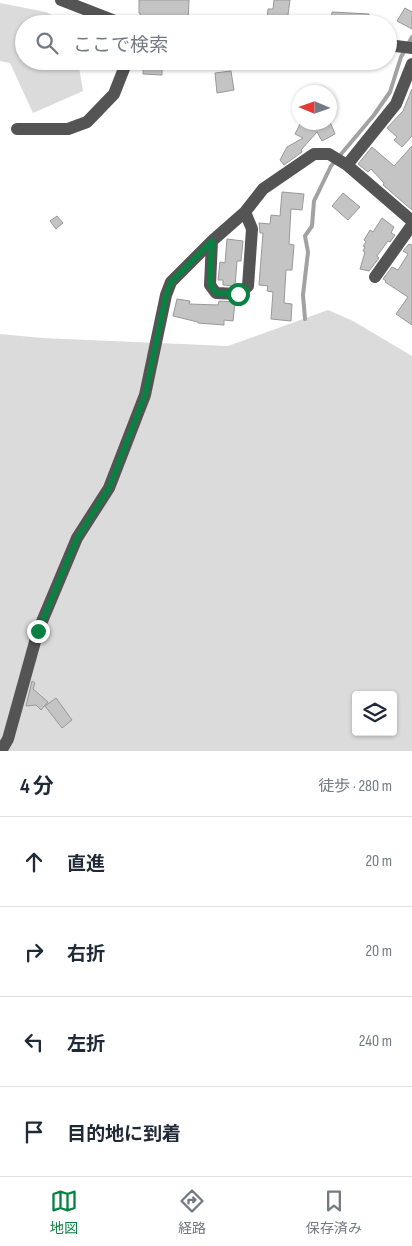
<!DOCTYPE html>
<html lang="ja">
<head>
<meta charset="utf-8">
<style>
	:root { --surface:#fff; --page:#f2f2f3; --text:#1f2937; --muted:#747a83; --line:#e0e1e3; --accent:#0b8043 }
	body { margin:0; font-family:"Sofia Sans Condensed","Noto Sans JP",sans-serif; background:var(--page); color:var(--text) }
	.controls { position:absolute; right:15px; bottom:15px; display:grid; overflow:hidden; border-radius:5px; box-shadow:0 1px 4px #0004 }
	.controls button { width:45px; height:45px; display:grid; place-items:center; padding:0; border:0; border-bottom:1px solid var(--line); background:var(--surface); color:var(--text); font:25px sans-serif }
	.compass { position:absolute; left:292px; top:85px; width:45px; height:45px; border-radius:50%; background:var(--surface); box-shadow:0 1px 4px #0004; rotate:272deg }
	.stop { position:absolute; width:15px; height:15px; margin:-11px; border:4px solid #0b8043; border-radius:50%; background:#fff }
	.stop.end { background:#0b8043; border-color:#fff; box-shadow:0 1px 5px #0008 }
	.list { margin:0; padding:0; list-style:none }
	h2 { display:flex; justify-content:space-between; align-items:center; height:65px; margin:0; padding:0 20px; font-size:21px }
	h2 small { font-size:16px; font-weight:400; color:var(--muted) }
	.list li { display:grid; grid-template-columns:32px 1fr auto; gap:15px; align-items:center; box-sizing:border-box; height:90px; padding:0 20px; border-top:1px solid var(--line) }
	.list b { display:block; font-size:19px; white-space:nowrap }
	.list em { font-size:16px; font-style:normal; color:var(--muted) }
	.icon { flex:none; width:28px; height:28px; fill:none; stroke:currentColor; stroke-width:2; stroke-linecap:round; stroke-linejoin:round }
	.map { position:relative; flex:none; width:412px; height:751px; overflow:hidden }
	.search { position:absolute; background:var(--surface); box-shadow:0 1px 4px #0004; left:15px; right:15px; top:15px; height:55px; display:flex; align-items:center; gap:12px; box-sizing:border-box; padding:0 18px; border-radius:28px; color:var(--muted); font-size:19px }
	.sheet { height:425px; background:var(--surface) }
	nav { display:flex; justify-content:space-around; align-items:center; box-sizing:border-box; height:70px; border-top:1px solid var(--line); background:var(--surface); font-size:14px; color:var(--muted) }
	nav a { display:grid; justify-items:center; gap:2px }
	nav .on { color:var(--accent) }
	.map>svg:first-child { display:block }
</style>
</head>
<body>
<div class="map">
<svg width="412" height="751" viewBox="0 0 412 751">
	<rect width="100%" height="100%" fill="#fff"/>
	<path fill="#dbdbdb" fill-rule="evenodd" d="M0,3L46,12L70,24H24V61H78L83,91L33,113L10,63L0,61Z
		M328,310L353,321L412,356V751H0V334L42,338L228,346ZM356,695H393V732H356Z"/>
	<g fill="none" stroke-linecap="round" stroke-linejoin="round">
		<path stroke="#a2a2a2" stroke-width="4" d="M305,319L303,295L308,252L305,236L312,226L314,201L331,166L374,115L390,92L401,57L412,37"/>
	</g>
	<path fill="#c4c4c4" stroke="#989898" d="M139,0H189L188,22H141L140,13H139Z
		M274,0H290L287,22L267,20L268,9H273Z
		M405,8L412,12V29L397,21Z
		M332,12L369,14L368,23L347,22V24H331Z
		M144,61L162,62V75L143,74Z
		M231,71L234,90L217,93L215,73Z
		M412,89V136L402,147L394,140L397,137L387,128L403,111Z
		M301,122H330L335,134L322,141L317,132L301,150L302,152L284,165L280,160L287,147L303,138L295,134Z
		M412,146V210L383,185L384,183L371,169L368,172L358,164L372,147L394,166Z
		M282,192L304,194L302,210L291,209L289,244L294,245L292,270H286L284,303L292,304L291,321L271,319L273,292L267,291L268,286L259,285L263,233H260L259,223L270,224L271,215L280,216Z
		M343,193L360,207L348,220L332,206Z
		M57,216L63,223L56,229L50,221Z
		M382,218L394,227L391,233L395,235L390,242L388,241L377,256L379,258L369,271L360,269L365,252L363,251L365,247L363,246L366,242L364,240L370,230L373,232Z
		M227,239L243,241L241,261H237L235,286L223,285V280H218L220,262L225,263Z
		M409,244L412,245V325L396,314L408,297L385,282L386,281L383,279L392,267L398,270L408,254L403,251Z
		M177,299L190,301L189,304L218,305L219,301L235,302L233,321L224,320V325L198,323V322L173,316Z
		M32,681L35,683L33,689L48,702L41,710L36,705L26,706Z
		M56,698L72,720L62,728L45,706Z"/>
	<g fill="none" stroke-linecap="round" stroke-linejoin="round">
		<path stroke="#545454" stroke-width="12" d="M61,0L123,24
			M388,45L412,48
			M17,129H68L87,122L114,94L127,61
			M347,165L396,104L412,64
			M212,241L210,285L216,293L238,294L248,286L252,229L245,212
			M375,277L412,225
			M1,751L8,739L38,631L77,538L109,488L145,395L166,295L171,282L212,241L245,212L263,189L314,154H329L347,165L412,221"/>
	</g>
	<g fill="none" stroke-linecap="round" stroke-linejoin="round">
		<path stroke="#0b8043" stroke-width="6" d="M38,631L77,538L109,488L145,395L166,295L171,282L212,241L210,284L216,293L238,294"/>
	</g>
</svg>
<div class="controls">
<button><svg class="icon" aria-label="layers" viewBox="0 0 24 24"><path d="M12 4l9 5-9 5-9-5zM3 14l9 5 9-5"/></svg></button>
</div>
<svg class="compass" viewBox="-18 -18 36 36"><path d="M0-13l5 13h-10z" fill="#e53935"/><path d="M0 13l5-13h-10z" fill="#747a83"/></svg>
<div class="stop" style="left:238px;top:294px"></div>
<div class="stop end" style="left:38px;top:631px"></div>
<div class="search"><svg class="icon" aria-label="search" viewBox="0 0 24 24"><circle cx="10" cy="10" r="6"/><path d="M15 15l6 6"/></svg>ここで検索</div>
</div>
<section class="sheet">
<h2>4 分<small>徒歩 · 280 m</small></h2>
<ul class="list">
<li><svg class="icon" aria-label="ahead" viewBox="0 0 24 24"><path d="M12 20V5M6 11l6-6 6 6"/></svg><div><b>直進</b></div><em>20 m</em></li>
<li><svg class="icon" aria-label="right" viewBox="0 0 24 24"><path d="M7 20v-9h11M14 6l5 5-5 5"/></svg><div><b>右折</b></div><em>20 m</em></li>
<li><svg class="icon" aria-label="left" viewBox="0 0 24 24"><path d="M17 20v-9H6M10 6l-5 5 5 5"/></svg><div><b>左折</b></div><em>240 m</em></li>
<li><svg class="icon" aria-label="arrive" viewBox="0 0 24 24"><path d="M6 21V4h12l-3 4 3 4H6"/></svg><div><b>目的地に到着</b></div></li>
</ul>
</section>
<nav>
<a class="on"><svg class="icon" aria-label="map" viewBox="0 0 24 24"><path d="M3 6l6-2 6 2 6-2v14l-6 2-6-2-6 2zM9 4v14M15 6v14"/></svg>地図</a>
<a><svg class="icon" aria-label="directions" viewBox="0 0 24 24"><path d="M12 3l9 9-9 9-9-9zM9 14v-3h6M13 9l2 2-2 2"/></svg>経路</a>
<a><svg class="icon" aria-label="saved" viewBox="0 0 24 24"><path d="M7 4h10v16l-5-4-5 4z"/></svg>保存済み</a>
</nav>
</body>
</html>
